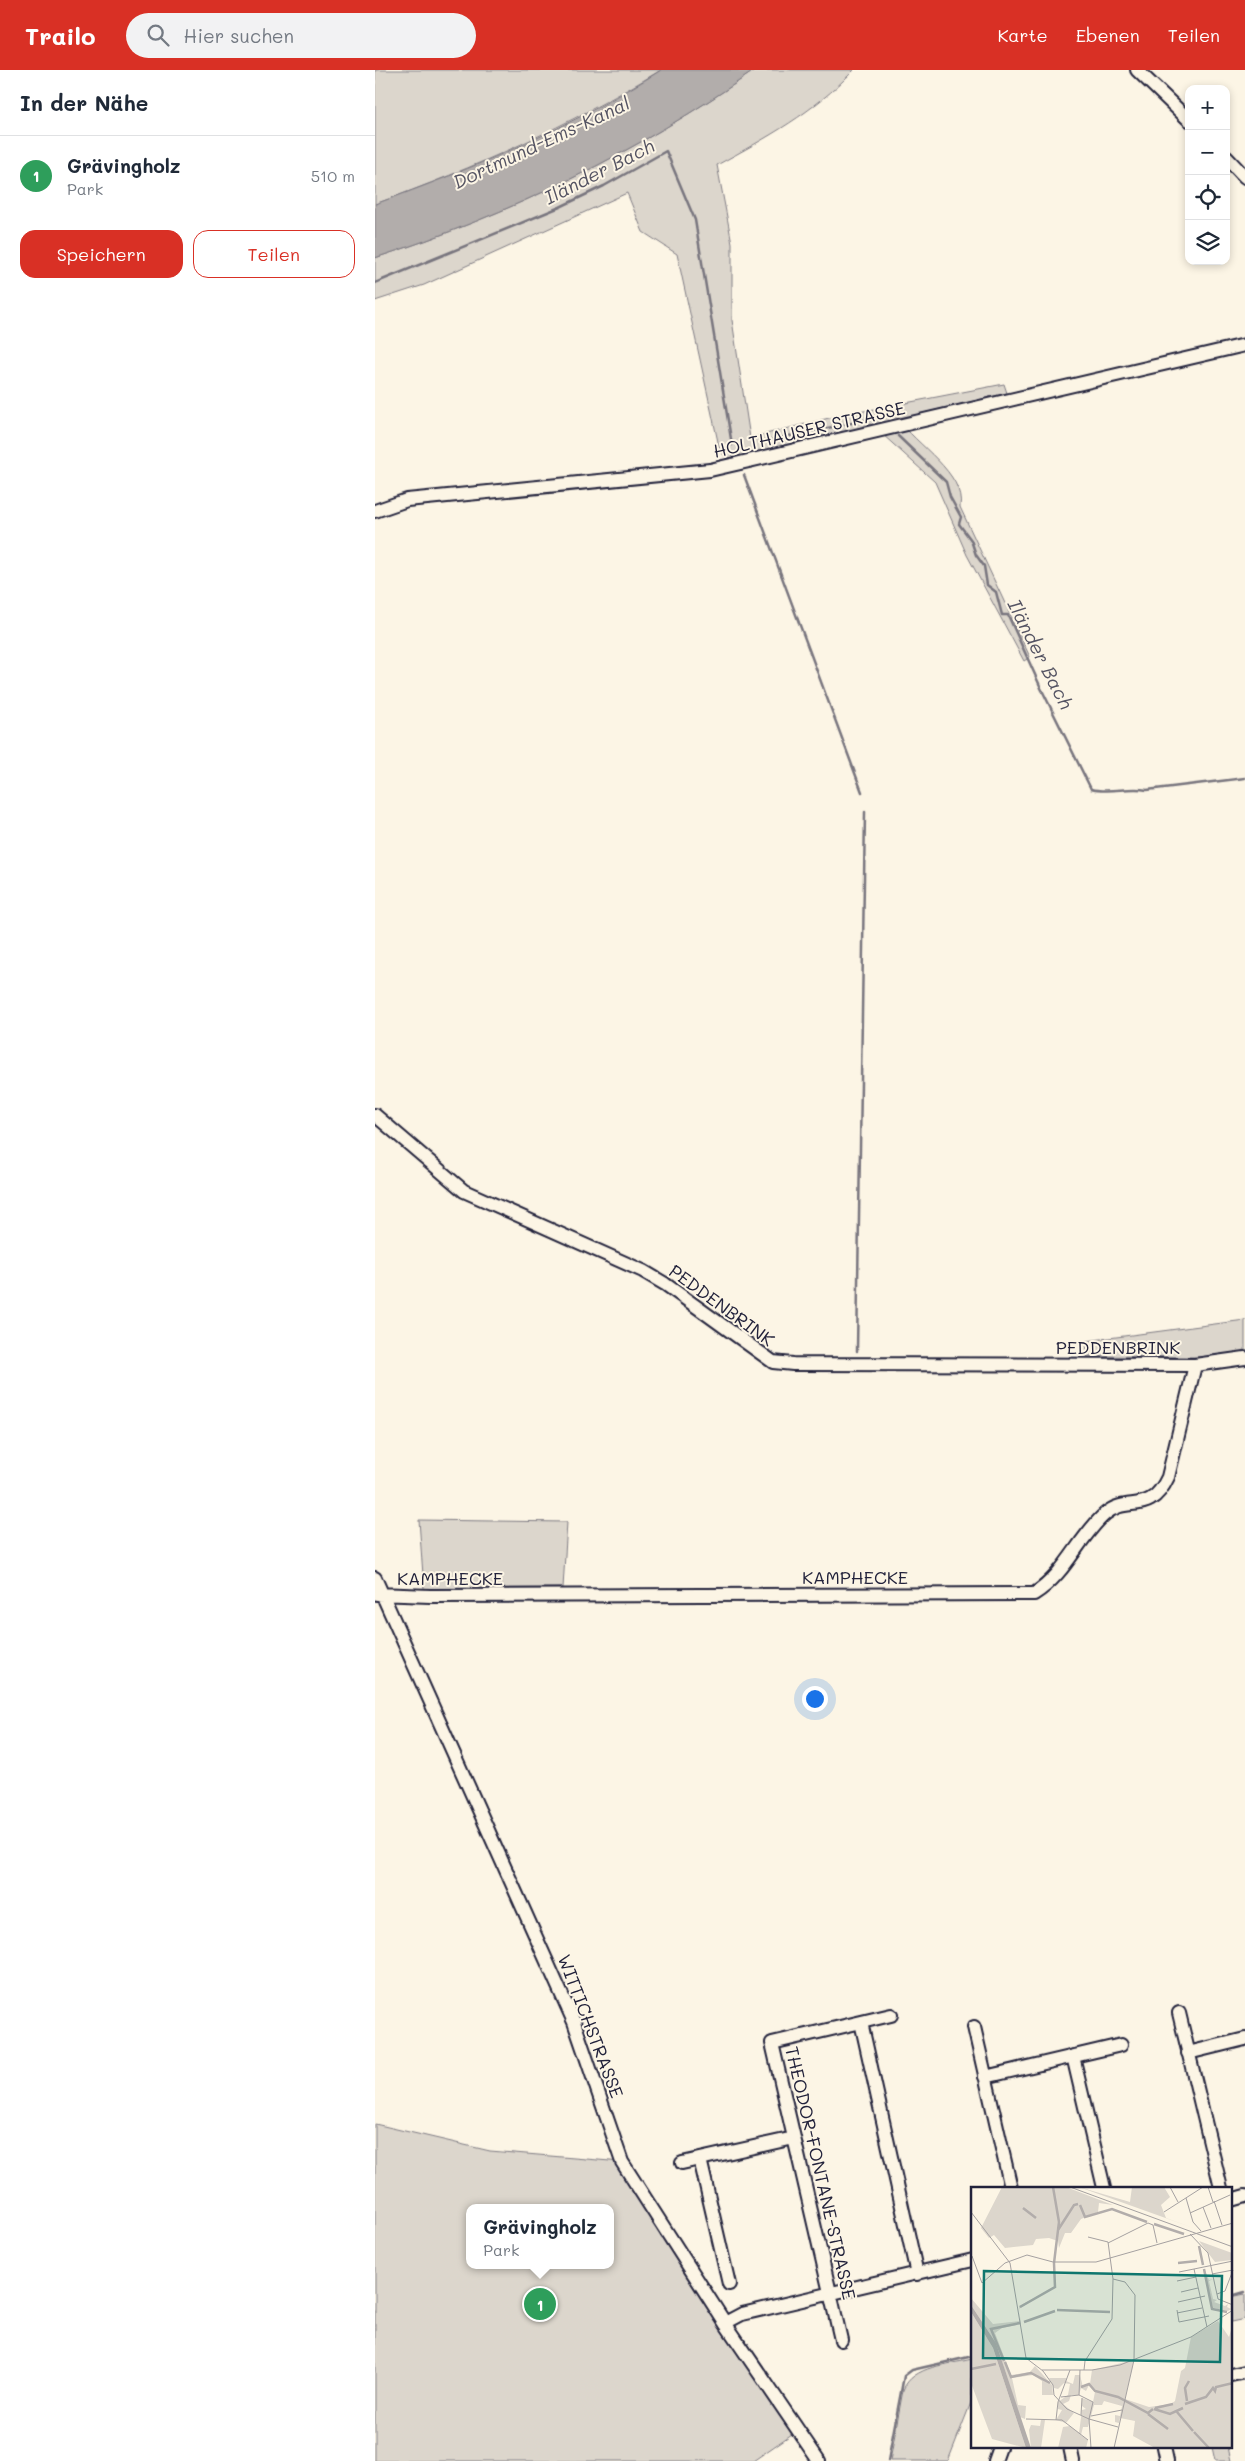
<!DOCTYPE html>
<html lang="de">
<head>
<meta charset="utf-8">
<style>
	:root { --surface:#fff; --page:#f2f2f3; --text:#1f2937; --muted:#747a83; --line:#e0e1e3; --accent:#d93025 }
	body { margin:0; font-family:Mali,sans-serif; background:var(--page); color:var(--text) }
	.controls { position:absolute; right:15px; top:15px; display:grid; overflow:hidden; border-radius:10px; box-shadow:0 2px 8px #0003 }
	.controls button { width:45px; height:45px; display:grid; place-items:center; padding:0; border:0; border-bottom:1px solid var(--line); background:var(--surface); color:var(--text); font:25px sans-serif }
	.you { position:absolute; left:439px; top:1628px; width:18px; height:18px; margin:-12px; border:4px solid #fff; border-radius:50%; background:#1a73e8; box-shadow:0 0 0 8px #1a73e833 }
	.badge { display:grid; place-items:center; width:32px; height:32px; border-radius:50%; background:var(--accent); color:#fff; font-size:16px; font-weight:700 }
	.pin { position:absolute; translate:-50% -50%; border:2px solid #fff; box-shadow:0 1px 5px #0006 }
	.popup { position:absolute; left:91px; top:2134px; width:148px; height:65px; box-sizing:border-box; display:grid; place-content:center; border-radius:10px; background:var(--surface); filter:drop-shadow(0 1px 4px #0005); font-size:16px; white-space:nowrap; color:var(--muted) }
	.popup b { font-size:19px; color:var(--text) }
	.popup::after { content:''; position:absolute; left:50%; top:100%; margin-left:-10px; border:10px solid transparent; border-top-color:var(--surface) }
	.list { margin:0; padding:0; list-style:none }
	h2 { display:flex; justify-content:space-between; align-items:center; height:65px; margin:0; padding:0 20px; font-size:21px }
	h2 small { font-size:16px; font-weight:400; color:var(--muted) }
	.list li { display:grid; grid-template-columns:32px 1fr auto; gap:15px; align-items:center; box-sizing:border-box; height:80px; padding:0 20px; border-top:1px solid var(--line) }
	.list b { display:block; font-size:19px; white-space:nowrap }
	.list p { margin:0; font-size:16px; white-space:nowrap; color:var(--muted) }
	.list em { font-size:16px; font-style:normal; color:var(--muted) }
	.actions { display:flex; gap:10px; padding:15px 20px }
	.actions a { flex:1; padding:11px 0; border:1px solid var(--accent); border-radius:15px; text-align:center; font-size:18px; color:var(--accent) }
	.actions .main { background:var(--accent); color:#fff }
	.icon { flex:none; width:28px; height:28px; fill:none; stroke:currentColor; stroke-width:2; stroke-linecap:round; stroke-linejoin:round }
	.map { position:relative; flex:none; width:870px; height:2391px; overflow:hidden }
	header { display:flex; align-items:center; gap:30px; box-sizing:border-box; height:70px; padding:0 25px; background:var(--accent); color:#fff }
	header strong { font-size:24px }
	nav { display:flex; gap:28px; margin-inline-start:auto; font-size:18px }
	.search { width:350px; height:45px; background:var(--page); display:flex; align-items:center; gap:12px; box-sizing:border-box; padding:0 18px; border-radius:28px; color:var(--muted); font-size:19px }
	main { display:flex }
	aside { flex:1; background:var(--surface) }
	.map>svg:first-child { display:block }
</style>
</head>
<body>
<header>
<strong>Trailo</strong>
<div class="search"><svg class="icon" aria-label="search" viewBox="0 0 24 24"><circle cx="10" cy="10" r="6"/><path d="M15 15l6 6"/></svg>Hier suchen</div>
<nav><a>Karte</a><a>Ebenen</a><a>Teilen</a></nav>
</header>
<main>
<aside>
<h2>In der Nähe<small></small></h2>
<ul class="list">
<li><span class="badge" style="background:#2e9e5b">1</span><div><b>Grävingholz</b><p>Park</p></div><em>510 m</em></li>
</ul>
<div class="actions"><a class="main">Speichern</a><a>Teilen</a></div>
</aside>
<div class="map">
<svg width="870" height="2391" viewBox="0 0 870 2391">
	<rect width="100%" height="100%" fill="#fcf5e5"/>
	<filter id="ink" filterUnits="userSpaceOnUse"><feTurbulence type="fractalNoise" baseFrequency=".02" numOctaves="2"/><feDisplacementMap in="SourceGraphic" scale="10" xChannelSelector="R" yChannelSelector="G"/><feConvolveMatrix kernelMatrix="1 2 1 2 8 2 1 2 1" color-interpolation-filters="sRGB"/></filter>
	<g filter="url(#ink)">
		<path fill="#dcd6cc" stroke="#7f7c84" fill-rule="evenodd" d="M0,0H286C193,56 102,97 0,134Z
			M380,0H479C438,43 393,67 342,95L357,173V250L375,368L458,347L629,314L632,323L523,349C540,374 591,404 585,437L655,587L649,591L592,485L560,412L496,354L359,396L345,381L302,184L268,162L252,123L49,215L0,231V188C136,144 263,82 380,0Z
			M870,1250V1281L827,1287L712,1286L711,1271Z
			M44,1450L192,1452L188,1518L49,1519Z
			M0,2054L115,2081L247,2092L417,2364L378,2391H0ZM95,2138H235V2195H95Z
			M870,2224V2249L856,2252V2227Z
			M597,2289V2330L573,2391H515L528,2320C538,2295 574,2295 597,2289Z
			M837,2377H853L856,2391H840Z"/>
		<path fill="#b2adab" stroke="#78757e" d="M286,0H380C263,82 136,144 0,188V134C100,98 197,57 286,0Z"/>
		<g fill="none" stroke-linecap="round" stroke-linejoin="round">
			<path stroke="#78757e" stroke-width="2.5" d="M0,213L185,137L229,116L291,81L320,150L357,375
				M523,366L571,412L575,427L586,447L584,454L596,470L601,485L609,496L612,515L621,522L627,545H633L666,618L716,719C734,724 754,716 772,720L870,708
				M385,372L501,348
				M369,405L487,722
				M482,1281L490,742
				M856,2226L870,2222
				M513,2391L529,2306L537,2300L598,2286"/>
			<g stroke="#22223b" stroke-width="16">
				<path id="minor" d="M762,0L814,50
					M851,87L870,107
					M0,441L32,430L335,400L870,275
					M0,1045L89,1121L268,1201L290,1214L398,1292L418,1294L820,1295L870,1288
					M0,1508L199,1952L247,2092L350,2253L444,2391
					M2,1524L55,1526L659,1524C691,1504 703,1468 730,1444C753,1424 774,1448 793,1407L820,1295
					M804,1943L846,2118
					M486,1952L542,2204
					M599,1957L636,2118
					M813,1983L870,1969
					M698,1986L729,2118
					M610,2007L746,1975
					M325,2089L354,2214
					M307,2093L419,2068
					M856,2130L870,2126
					M350,2253L367,2244L598,2190
					M466,2270L397,1973L516,1945
					M856,2305L870,2302
					M695,2377L698,2391
					M789,2377L792,2391
					M620,2391L625,2377"/>
			</g>
			<use href="#minor" stroke="#fcf5e5" stroke-width="12"/>
		</g>
	</g>
	<g text-anchor="middle" dominant-baseline="central" stroke-width="4" stroke-linejoin="round" paint-order="stroke">
		<g font-size="18" fill="#22223b" stroke="#fcf5e5">
			<text transform="translate(434 359) rotate(-13)">HOLTHAUSER STRASSE</text>
			<text transform="translate(347 1235) rotate(36)">PEDDENBRINK</text>
			<text x="743" y="1277">PEDDENBRINK</text>
			<text x="480" y="1507">KAMPHECKE</text>
			<text x="75" y="1508">KAMPHECKE</text>
			<text transform="translate(216 1956) rotate(69)">WITTICHSTRASSE</text>
			<text transform="translate(446 2103) rotate(77)">THEODOR-FONTANE-STRASSE</text>
		</g>
		<g font-size="19" font-style="italic" fill="#545362" stroke="#fcf5e5">
			<text transform="translate(166 72) rotate(-25)">Dortmund-Ems-Kanal</text>
			<text transform="translate(224 101) rotate(-27)">Iländer Bach</text>
			<text transform="translate(666 584) rotate(63)">Iländer Bach</text>
		</g>
	</g>
	<g transform="translate(596 2117)">
		<rect width="261" height="261" fill="#fcf5e5"/>
		<path d="M31,0H95L142,18L128,16L127,25L110,32L100,46H94L88,61L87,54L78,51L65,52L62,58L34,61L23,48L18,51L10,41ZM108,0L159,15L161,0H193L199,10L190,18L195,31L228,43ZM228,54L261,66V73L244,75ZM233,81L238,93L242,92L238,94L242,112L246,113L243,115L254,119L257,117L256,120L260,122L257,124L242,121ZM71,107L48,122L50,137L31,141L24,146L40,188L59,185L64,179L81,198L82,208H71V194L62,188L41,191L47,218L55,219L54,232L49,230L25,156L0,118V111L22,137L49,134L48,119ZM0,125L22,161L55,261L21,252L0,196ZM247,134L258,150L261,140V261H184L162,249L164,234L149,231L148,236L144,235V228L149,229L151,219L133,214L131,218H123L117,240H112L110,248L117,253L115,261H87L92,240L99,239L108,246L111,223L115,222L111,219V211L122,215L124,205L118,198L115,204L110,201L108,208H100L98,214L92,217L103,226L95,236L85,233L91,223L87,222V215L97,208L99,197L93,196L87,202L83,201L78,191H96L95,194L102,197L104,188H109L112,200L119,197L121,183L163,173L154,212L178,220L200,217L204,214L210,184L214,181L220,150ZM70,233H74L70,261H60L58,243L60,238L69,239Z" fill="#dcd6cc"/>
		<path d="M0,118L25,156L60,261H55L22,161L0,125Z" fill="#b2adab"/>
		<path fill="none" stroke="#b2adab" stroke-width="2.5" d="M109,18L114,30L141,22L176,35M52,21L65,31M183,37L213,47M87,43L103,18L107,17M228,59L232,78M207,76L226,74M233,82L241,122L256,125M49,120L84,100L83,76L88,35L82,0M86,123L139,125M53,135L84,124M33,174L20,142L49,136M34,175L40,190L60,186L79,196M0,182L25,177M110,200L118,197L124,204L147,210L177,226L182,222M216,214L214,201L218,194M214,217L235,210L242,201L244,204L245,200L262,196M184,221L202,217M183,222L199,227L212,221M206,225L222,244M177,227L197,242M223,245L238,261"/>
		<path fill="none" stroke="#a5a1a1" stroke-width="1" d="M99,0L262,60M199,0L207,15M237,0L242,15M215,11L222,35L230,44M243,14L251,38M232,20L240,41M0,25L39,76L55,171L72,184L82,198L83,208L96,222L118,232L120,261M193,25L232,0M219,26L259,8M219,47L237,66L247,112L262,118M137,56L177,36L182,38L186,56M1,69L11,96L34,76L56,68L82,75H125L262,36M208,85L223,82M241,87L262,83M142,92L154,95L164,108L163,173L143,261M206,94L225,90M210,105L227,101M246,107L254,104L262,83M207,115L234,109M206,123L208,135L238,129M206,126L231,121M236,140L223,82L262,74M71,183H121L149,178L220,150L262,123M113,183L114,174L141,132L142,92L137,55L117,50M108,208L109,183M90,210L108,208L122,215L118,232M110,228L111,211M120,229L151,223M55,232L91,233L117,253M118,232L147,240M85,233L87,215L99,183"/>
		<path fill="#0f766e" fill-opacity="0.15" stroke="#0f766e" stroke-width="2.5" d="M13,84L251,89L249,175L12,171Z"/>
		<rect width="261" height="261" fill="none" stroke="#22223b" stroke-width="2.5"/>
	</g>
</svg>
<div class="controls">
<button>+</button>
<button>−</button>
<button><svg class="icon" aria-label="locate" viewBox="0 0 24 24"><circle cx="12" cy="12" r="6"/><path d="M12 2v4M12 18v4M2 12h4M18 12h4"/></svg></button>
<button><svg class="icon" aria-label="layers" viewBox="0 0 24 24"><path d="M12 4l9 5-9 5-9-5zM3 14l9 5 9-5"/></svg></button>
</div>
<div class="you"></div>
<div class="pin badge" style="left:165px;top:2234px;background:#2e9e5b">1</div>
<div class="popup"><b>Grävingholz</b>Park</div>
</div>
</main>
</body>
</html>
